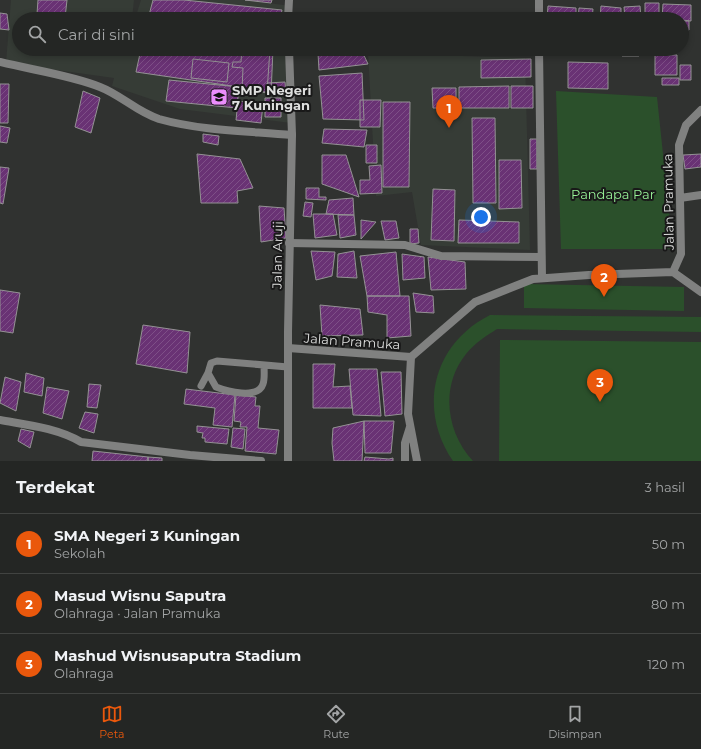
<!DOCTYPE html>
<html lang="id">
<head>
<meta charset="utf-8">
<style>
	:root { --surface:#242624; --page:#2c2e2c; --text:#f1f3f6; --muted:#a3a5a6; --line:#414341; --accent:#ea580c }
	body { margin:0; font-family:Montserrat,sans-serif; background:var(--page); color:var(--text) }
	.you { position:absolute; left:481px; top:217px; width:14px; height:14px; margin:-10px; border:3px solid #fff; border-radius:50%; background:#1a73e8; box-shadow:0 0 0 6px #1a73e833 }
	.badge { display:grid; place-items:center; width:26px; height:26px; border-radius:50%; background:var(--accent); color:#fff; font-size:13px; font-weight:700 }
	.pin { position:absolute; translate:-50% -33px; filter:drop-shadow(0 1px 2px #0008) }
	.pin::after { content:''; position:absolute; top:21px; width:14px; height:12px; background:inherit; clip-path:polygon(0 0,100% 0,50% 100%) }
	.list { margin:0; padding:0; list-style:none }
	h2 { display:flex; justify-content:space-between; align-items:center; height:52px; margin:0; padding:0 16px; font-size:17px }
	h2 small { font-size:13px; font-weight:400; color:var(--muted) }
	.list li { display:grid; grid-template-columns:26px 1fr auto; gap:12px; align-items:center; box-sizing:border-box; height:60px; padding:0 16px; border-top:1px solid var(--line) }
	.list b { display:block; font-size:15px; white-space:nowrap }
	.list p { margin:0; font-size:13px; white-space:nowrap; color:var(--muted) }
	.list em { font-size:13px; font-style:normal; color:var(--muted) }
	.icon { flex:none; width:22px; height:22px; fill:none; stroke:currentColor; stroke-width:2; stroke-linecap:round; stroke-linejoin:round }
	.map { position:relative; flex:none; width:701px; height:461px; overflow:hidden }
	.search { position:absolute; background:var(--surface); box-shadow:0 2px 6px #0003; left:12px; right:12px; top:12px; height:44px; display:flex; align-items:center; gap:10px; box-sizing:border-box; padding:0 14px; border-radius:22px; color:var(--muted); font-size:15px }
	.sheet { height:232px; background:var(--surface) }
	nav { display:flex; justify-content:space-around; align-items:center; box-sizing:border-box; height:56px; border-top:1px solid var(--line); background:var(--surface); font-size:11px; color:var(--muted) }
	nav a { display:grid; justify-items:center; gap:2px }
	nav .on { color:var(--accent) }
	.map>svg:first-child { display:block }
</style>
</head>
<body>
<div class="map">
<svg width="701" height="461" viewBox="0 0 701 461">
	<defs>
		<pattern id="building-hatch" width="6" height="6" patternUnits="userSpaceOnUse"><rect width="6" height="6" fill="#693274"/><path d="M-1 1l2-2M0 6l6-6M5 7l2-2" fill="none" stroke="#7e4f87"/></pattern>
	</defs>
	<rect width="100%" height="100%" fill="#303230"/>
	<path fill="#363c36" d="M11,0H134L132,19H19V49H291V123L180,109L112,86L114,78L6,63Z
		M141,0H245L291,6V19H135Z
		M368,53L525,58L530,250L421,245L412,192L376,196Z"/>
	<path fill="#2b502b" d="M556,91L657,97L673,249H561Z
		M524,284L684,287V311L524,308Z
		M490,315L701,317V332L497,329C486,336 475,343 466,354C440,386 446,432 473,461H453C417,408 433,344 490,315Z
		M500,340L701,342V461H499Z"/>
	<path fill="url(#building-hatch)" stroke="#949294" d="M38,0H67L65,18L37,14Z
		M153,0H184L282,10L280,19H148Z
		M245,0H272L271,3Z
		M645,3H659V19H645Z
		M663,4L691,5V21L682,20V19H662Z
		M548,6L576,8V19H547Z
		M601,6L621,8V19H600Z
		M640,6L641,19H625L624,7Z
		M579,8L593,9L592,19H578Z
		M0,13L7,14L9,30L0,29Z
		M682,21H689V30H682Z
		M141,49H273L271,94L239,87L136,72Z
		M242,49H270L267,92L242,90L243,68L232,67L233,62H241Z
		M321,49H361L368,64L319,70L318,53Z
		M622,49H639V56H622Z
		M655,55H677V75H655Z
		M193,59L229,63L227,82L191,78Z
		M531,59V77L481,78V60Z
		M568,62L608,63V89L568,88Z
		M680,65H691V80H680Z
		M362,73L364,120L323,119L319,76Z
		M662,78H679V85H662Z
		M169,80L239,87L237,108L166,101Z
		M285,82L286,94L267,93V83Z
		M0,84H9L8,123H0Z
		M509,86V108H459V87Z
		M511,86H533V108H511Z
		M432,88H456V108H433Z
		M83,91L100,98L91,133L75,127Z
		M265,98H281V117H265Z
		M360,100H381L380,127H360Z
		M238,101L263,104L261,123L236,120Z
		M383,102H410L409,187H383Z
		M472,118H495L496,203H473Z
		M0,126L10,128L7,143L0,142Z
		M324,129L367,130L364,147L322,143Z
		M203,134L219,136L218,145L203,142Z
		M530,139H537V169H530Z
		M366,145H377V163H366Z
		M197,154L240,159L253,188L237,191L238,203H201Z
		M701,154V167L685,169L683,155Z
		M322,155H346L359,197L322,184Z
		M499,160H521L522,208L499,209Z
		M381,165L382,193L360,194V180H370L369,166Z
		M0,167L9,168L3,204L0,203Z
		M306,188H319V197H326V200L306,199Z
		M433,189L455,190L454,241L431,240Z
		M353,198L354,215L326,214L329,200Z
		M305,202L313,203L311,217L303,216Z
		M259,206L284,208L286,238L261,242Z
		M313,214H333L337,235L315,238Z
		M338,215H354L356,235L340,238Z
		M361,220L376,222L361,239Z
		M459,220L519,222V243H458Z
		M381,221H396L399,238L385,240Z
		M410,229H418L419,243L410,244Z
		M311,251L335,252L332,276L316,280Z
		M354,251L357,278L337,277L338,254Z
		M396,252L400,296H367L360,256Z
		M402,254L424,257L425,278L403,280Z
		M428,257L465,262L466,289L431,290Z
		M0,290L20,293L13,333L0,331Z
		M413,293L433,296L434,313L416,312Z
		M367,296H409L411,336L387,338V315L368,312Z
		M320,305L360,309L363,335L322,336Z
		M143,325L190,332L187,373L136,364Z
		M313,364H335L333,387L350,386L352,408H313Z
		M349,369H377L381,416L353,415Z
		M381,372H401L402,414L385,416Z
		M26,373L44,378L42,396L24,392Z
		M5,377L21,382L16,411L0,403Z
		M89,384L101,385L97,408L87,407Z
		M47,387L69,391L62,419L43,413Z
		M186,389L235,395L232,427L213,425L215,408L184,404Z
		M236,395L256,397L255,406H260L258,428L279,430L276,454L245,451L247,427H240L241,422L234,421Z
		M85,412L98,414L94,433L79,428Z
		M364,421H394L391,453H365Z
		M364,421L362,461H334L332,443L333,428Z
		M197,426L229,429L227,444L205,442V438H202L203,433L197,432Z
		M233,428L245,429L243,449L231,447Z
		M21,429L34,432L30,448L18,441Z
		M93,451L148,457V461H92Z
		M148,457L162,458V461H148Z
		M365,457L389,459L393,458V461H364Z"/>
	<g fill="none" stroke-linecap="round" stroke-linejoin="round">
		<path stroke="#808180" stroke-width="7" d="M208,373L216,387C226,391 258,400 263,384C265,379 264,370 264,365
			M201,386L208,373L211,363L217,361L288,367"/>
		<path stroke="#808180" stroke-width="8" d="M539,0V19
			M539,49L542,278
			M0,62C32,70 70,75 100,87C121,95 137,112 159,119C202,131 248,131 292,135
			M680,198L701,195
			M289,243L405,245L441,256L541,257
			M673,272L701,292
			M288,348L411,357L475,302L533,279L589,275L673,272L681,254L679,145L686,125L701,110
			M411,357L408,414L417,461
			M0,420C28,425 57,428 81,442L190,455L261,461
			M405,461V443L410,427"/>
		<path stroke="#808180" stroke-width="8" d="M288,19L289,0
			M288,461V332L292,135L289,49"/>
	</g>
	<defs>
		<g id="school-square" transform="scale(0.9)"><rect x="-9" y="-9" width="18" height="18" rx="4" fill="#eb8dfc" stroke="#191919"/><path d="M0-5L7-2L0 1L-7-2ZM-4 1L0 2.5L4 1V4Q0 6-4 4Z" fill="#111"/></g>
	</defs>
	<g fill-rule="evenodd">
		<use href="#school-square" x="219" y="97"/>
	</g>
	<g text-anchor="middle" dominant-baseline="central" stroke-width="4" stroke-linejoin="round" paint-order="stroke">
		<g font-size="13" font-weight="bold" fill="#dedfde" stroke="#191919" text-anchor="start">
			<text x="232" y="90">SMP Negeri<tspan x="232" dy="15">7 Kuningan</tspan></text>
		</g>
		<g font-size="13" fill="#98f398" stroke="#191919">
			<text x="613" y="194">Pandapa Par</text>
		</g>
		<g font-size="13" fill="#dedfde" stroke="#191919">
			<text transform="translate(668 202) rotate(-91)">Jalan Pramuka</text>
			<text transform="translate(277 255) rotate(-89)">Jalan Aruji</text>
			<text transform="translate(352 341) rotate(4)">Jalan Pramuka</text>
		</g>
	</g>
</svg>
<div class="you"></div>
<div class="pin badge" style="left:449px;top:128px">1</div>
<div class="pin badge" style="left:604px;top:297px">2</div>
<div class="pin badge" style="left:600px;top:402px">3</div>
<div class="search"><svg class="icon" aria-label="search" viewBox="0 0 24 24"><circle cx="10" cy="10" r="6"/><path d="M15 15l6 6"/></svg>Cari di sini</div>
</div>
<section class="sheet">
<h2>Terdekat<small>3 hasil</small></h2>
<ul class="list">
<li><span class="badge">1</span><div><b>SMA Negeri 3 Kuningan</b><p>Sekolah</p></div><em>50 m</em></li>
<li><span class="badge">2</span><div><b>Masud Wisnu Saputra</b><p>Olahraga · Jalan Pramuka</p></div><em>80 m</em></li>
<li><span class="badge">3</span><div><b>Mashud Wisnusaputra Stadium</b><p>Olahraga</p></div><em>120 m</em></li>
</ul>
</section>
<nav>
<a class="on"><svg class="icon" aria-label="map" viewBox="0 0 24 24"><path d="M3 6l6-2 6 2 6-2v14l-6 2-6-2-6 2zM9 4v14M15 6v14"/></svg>Peta</a>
<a><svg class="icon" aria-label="directions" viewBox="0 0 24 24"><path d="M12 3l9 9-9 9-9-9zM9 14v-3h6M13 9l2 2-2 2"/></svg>Rute</a>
<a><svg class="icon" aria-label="saved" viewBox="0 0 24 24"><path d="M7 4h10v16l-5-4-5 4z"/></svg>Disimpan</a>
</nav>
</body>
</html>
